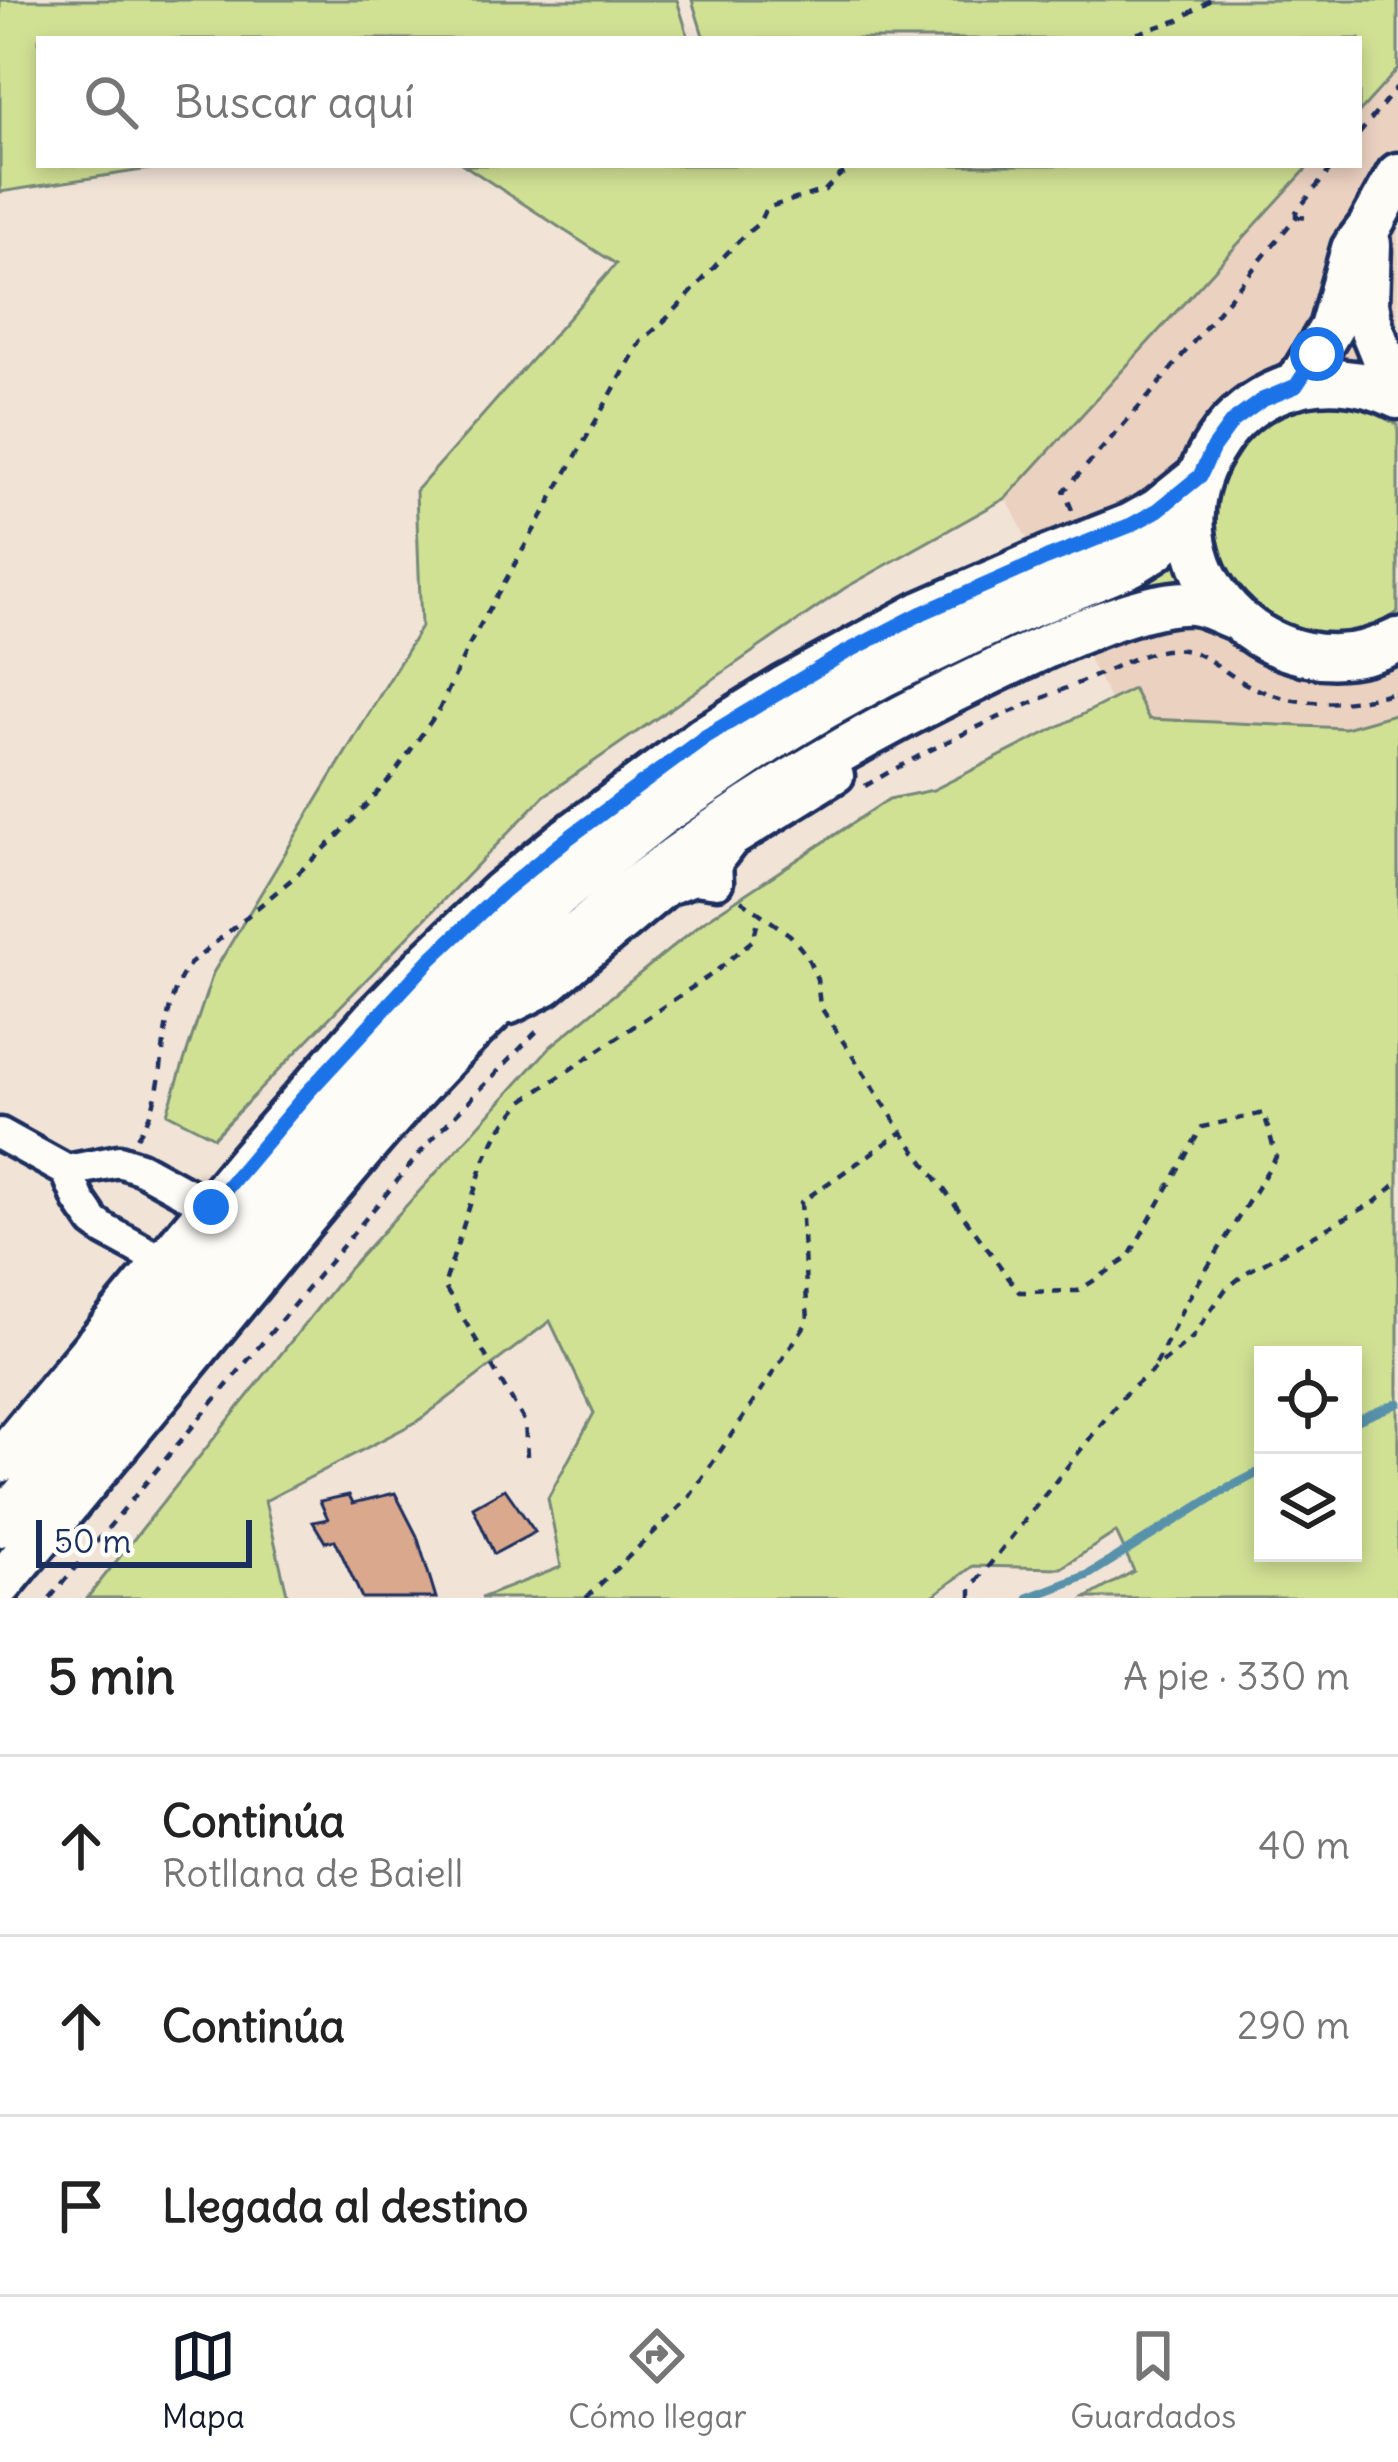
<!DOCTYPE html>
<html lang="es">
<head>
<meta charset="utf-8">
<style>
	:root { --surface:#fff; --page:#f2f2f2; --text:#222; --muted:#767676; --line:#e0e0e0; --accent:#111827 }
	body { margin:0; font-family:Delius,sans-serif; background:var(--page); color:var(--text) }
	.controls { position:absolute; right:36px; bottom:36px; display:grid; overflow:hidden; border-radius:0px; box-shadow:0 6px 18px #0003 }
	.controls button { width:108px; height:108px; display:grid; place-items:center; padding:0; border:0; border-bottom:3px solid var(--line); background:var(--surface); color:var(--text); font:60px sans-serif }
	.scale { position:absolute; left:36px; bottom:30px; width:216px; box-sizing:border-box; padding-left:12px; border:6px solid #1b2f5e; border-top:0; font-size:33px; line-height:42px; white-space:nowrap; color:#1b2f5e; -webkit-text-stroke:9px #fdfcf7; paint-order:stroke }
	.stop { position:absolute; width:36px; height:36px; margin:-27px; border:9px solid #1a73e8; border-radius:50%; background:#fff }
	.stop.end { background:#1a73e8; border-color:#fff; box-shadow:0 3px 12px #0008 }
	.list { margin:0; padding:0; list-style:none }
	h2 { display:flex; justify-content:space-between; align-items:center; height:156px; margin:0; padding:0 48px; font-size:51px }
	h2 small { font-size:39px; font-weight:400; color:var(--muted) }
	.list li { display:grid; grid-template-columns:78px 1fr auto; gap:36px; align-items:center; box-sizing:border-box; height:180px; padding:0 48px; border-top:3px solid var(--line) }
	.list b { display:block; font-size:45px; white-space:nowrap }
	.list p { margin:0; font-size:39px; white-space:nowrap; color:var(--muted) }
	.list em { font-size:39px; font-style:normal; color:var(--muted) }
	.icon { flex:none; width:66px; height:66px; fill:none; stroke:currentColor; stroke-width:2; stroke-linecap:round; stroke-linejoin:round }
	.map { position:relative; flex:none; width:1398px; height:1598px; overflow:hidden }
	.search { position:absolute; background:var(--surface); box-shadow:0 6px 18px #0003; left:36px; right:36px; top:36px; height:132px; display:flex; align-items:center; gap:30px; box-sizing:border-box; padding:0 42px; border-radius:0px; color:var(--muted); font-size:45px }
	.sheet { height:696px; background:var(--surface) }
	nav { display:flex; justify-content:space-around; align-items:center; box-sizing:border-box; height:168px; border-top:3px solid var(--line); background:var(--surface); font-size:33px; color:var(--muted) }
	nav a { display:grid; justify-items:center; gap:6px }
	nav .on { color:var(--accent) }
	.map>svg:first-child { display:block }
</style>
</head>
<body>
<div class="map">
<svg width="1398" height="1598" viewBox="0 0 1398 1598">
	<rect width="100%" height="100%" fill="#f2e3d7"/>
	<filter id="ink" filterUnits="userSpaceOnUse"><feTurbulence type="fractalNoise" baseFrequency=".00833" numOctaves="2"/><feDisplacementMap in="SourceGraphic" scale="24" xChannelSelector="R" yChannelSelector="G"/><feConvolveMatrix kernelMatrix="1 2 1 2 8 2 1 2 1" color-interpolation-filters="sRGB"/></filter>
	<g filter="url(#ink)">
		<path fill="#ebd1c0" d="M1398,66V721L1323,752L1135,748L1006,498L1308,165H1359V109Z"/>
		<path fill="#d1e194" stroke="#768879" stroke-width="3" fill-rule="evenodd" d="M0,0H677L689,39H39V165H175L0,192Z
			M692,0H1398V69L1359,112V39H704Z
			M464,165H1310L1006,498L845,588L544,796L214,1137L167,1113L213,973L421,627L416,491L616,264Z
			M1319,404L1362,407L1398,425V612C1374,629 1348,636 1318,633C1290,631 1264,617 1245,596C1202,547 1207,470 1259,429C1276,415 1297,408 1319,404Z
			M1172,557L1183,583H1171L1124,598L1121,587Z
			M1133,689L1149,719L1345,728L1398,713V1598H1086L1134,1571L1116,1532L1061,1568L973,1566L930,1598H481L561,1567L548,1498L594,1413L550,1321L418,1421L265,1501L288,1598H87L347,1271L551,1046L703,922L889,799L933,790ZM1263,1355H1353V1553H1263Z"/>
		<g fill="none" stroke-linecap="round" stroke-linejoin="round">
			<path stroke="#5992aa" stroke-width="9" d="M1353,1422L1398,1403
				M1028,1598L1088,1575L1223,1491L1263,1470"/>
		</g>
		<path fill="#daa88c" stroke="#1b2f5e" stroke-width="3" d="M505,1489L535,1532L494,1554L473,1507Z
			M395,1493L417,1536L436,1598H362L335,1540L325,1542L313,1522L328,1519L320,1501L349,1495L353,1503Z"/>
		<g fill="none" stroke-linecap="round" stroke-linejoin="round">
			<g stroke="#1b2f5e" stroke-width="39">
				<path id="street" d="M510,1008L548,989L668,889L694,879L717,882L716,863L732,842L838,776
					M0,1134L67,1171L79,1200L94,1222L105,1230L164,1262
					M67,1171L119,1161L140,1168L211,1207"/>
			</g>
			<g stroke="#1b2f5e" stroke-width="51">
				<path id="secondary" d="M1369,244L1367,304L1372,330L1398,394
					M1296,386L1331,328L1353,249L1369,228L1398,175
					M1398,397C1361,379 1320,376 1282,390C1256,400 1233,418 1218,441C1135,562 1270,705 1398,640
					M0,1461L250,1160L373,1020L431,960L502,892L567,839L705,737L784,688L922,613L1047,558L1131,525L1158,510L1200,476
					M0,1525L350,1102L462,983L558,895L661,814L769,741L825,707L883,675L1001,618L1130,565L1156,549L1193,513
					M0,1585C87,1481 174,1376 260,1271C332,1185 402,1098 482,1020C630,876 802,762 988,674C1037,650 1140,600 1192,603C1207,604 1221,613 1235,618"/>
			</g>
			<path stroke="#1b2f5e" stroke-width="4.5" stroke-dasharray="9 9" stroke-linecap="butt" d="M1120,39L1179,20L1210,0
				M1359,134L1398,86
				M1296,217L1312,218
				M1072,510L1064,491L1149,396L1296,217V212L1334,165
				M865,786C936,744 1011,711 1088,679C1117,667 1151,646 1183,650C1205,653 1220,669 1239,680C1289,709 1344,707 1398,691
				M741,900L790,935L807,956L817,979L820,1006L902,1132L1019,1292L1078,1291L1128,1258L1202,1127L1264,1113L1276,1157L1185,1304L1155,1367
				M137,1137C175,1087 151,1013 190,964L292,879L339,835L391,778L439,710L469,645L641,341C685,307 716,258 759,223L766,208L825,190L840,175L861,165
				M527,1456L525,1422L444,1286L484,1161L499,1131L523,1101L715,972L753,940L760,914
				M50,1598L431,1140L539,1029
				M586,1598L688,1499L808,1321L801,1202L902,1132
				M971,1598V1588L1125,1394L1192,1338L1225,1290L1247,1272L1375,1202L1398,1182"/>
			<use href="#street" stroke="#fdfcf7" stroke-width="30"/>
			<use href="#secondary" stroke="#fdfcf7" stroke-width="42"/>
		</g>
	</g>
	<g fill="none" stroke-linecap="round" stroke-linejoin="round" filter="url(#ink)">
		<path stroke="#1a73e8" stroke-width="15" d="M211,1207L308,1092L430,960L502,892L567,839L705,737L843,654L922,613L1047,558L1131,525L1158,510L1200,476L1213,448L1232,422L1262,400L1296,386L1317,354"/>
	</g>
</svg>
<div class="controls">
<button><svg class="icon" aria-label="locate" viewBox="0 0 24 24"><circle cx="12" cy="12" r="6"/><path d="M12 2v4M12 18v4M2 12h4M18 12h4"/></svg></button>
<button><svg class="icon" aria-label="layers" viewBox="0 0 24 24"><path d="M12 4l9 5-9 5-9-5zM3 14l9 5 9-5"/></svg></button>
</div>
<div class="scale">50 m</div>
<div class="stop" style="left:1317px;top:354px"></div>
<div class="stop end" style="left:211px;top:1207px"></div>
<div class="search"><svg class="icon" aria-label="search" viewBox="0 0 24 24"><circle cx="10" cy="10" r="6"/><path d="M15 15l6 6"/></svg>Buscar aquí</div>
</div>
<section class="sheet">
<h2>5 min<small>A pie · 330 m</small></h2>
<ul class="list">
<li><svg class="icon" aria-label="ahead" viewBox="0 0 24 24"><path d="M12 20V5M6 11l6-6 6 6"/></svg><div><b>Continúa</b><p>Rotllana de Baiell</p></div><em>40 m</em></li>
<li><svg class="icon" aria-label="ahead" viewBox="0 0 24 24"><path d="M12 20V5M6 11l6-6 6 6"/></svg><div><b>Continúa</b></div><em>290 m</em></li>
<li><svg class="icon" aria-label="arrive" viewBox="0 0 24 24"><path d="M6 21V4h12l-3 4 3 4H6"/></svg><div><b>Llegada al destino</b></div></li>
</ul>
</section>
<nav>
<a class="on"><svg class="icon" aria-label="map" viewBox="0 0 24 24"><path d="M3 6l6-2 6 2 6-2v14l-6 2-6-2-6 2zM9 4v14M15 6v14"/></svg>Mapa</a>
<a><svg class="icon" aria-label="directions" viewBox="0 0 24 24"><path d="M12 3l9 9-9 9-9-9zM9 14v-3h6M13 9l2 2-2 2"/></svg>Cómo llegar</a>
<a><svg class="icon" aria-label="saved" viewBox="0 0 24 24"><path d="M7 4h10v16l-5-4-5 4z"/></svg>Guardados</a>
</nav>
</body>
</html>
